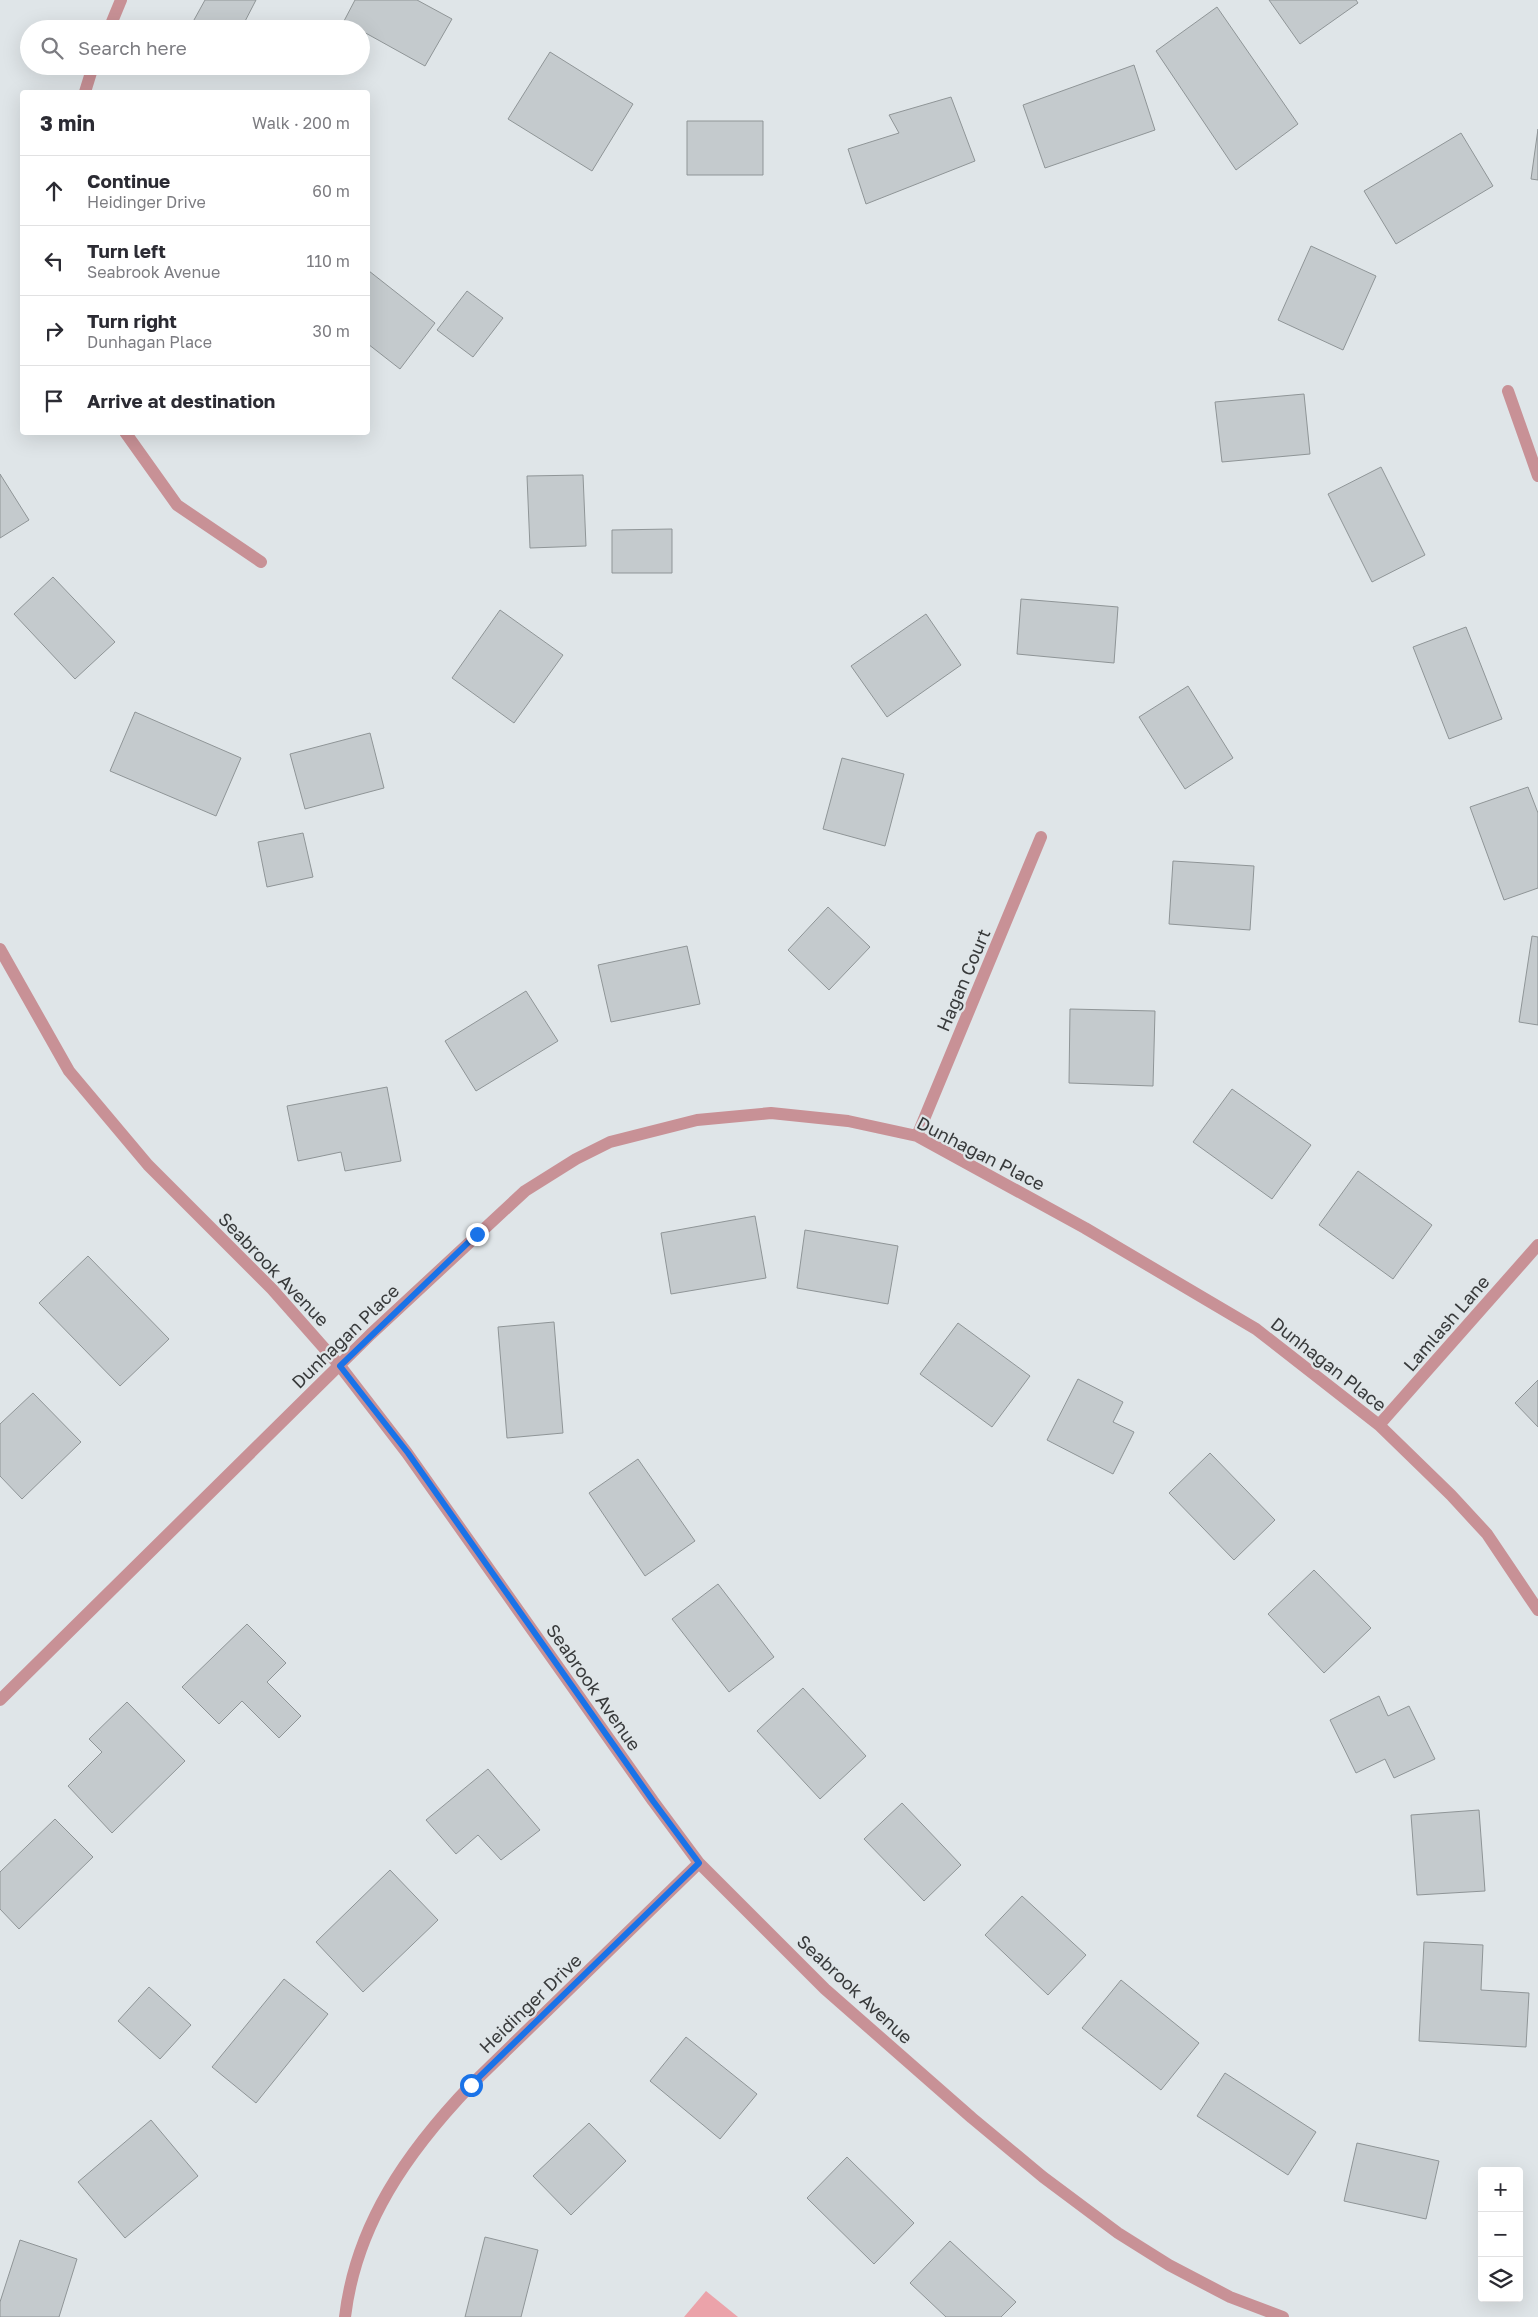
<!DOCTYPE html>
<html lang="en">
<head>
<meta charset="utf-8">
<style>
	:root { --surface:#fff; --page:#f7f7f7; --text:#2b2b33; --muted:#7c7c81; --line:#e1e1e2 }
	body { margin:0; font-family:"Golos Text",sans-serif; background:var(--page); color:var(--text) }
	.controls { position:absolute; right:15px; bottom:15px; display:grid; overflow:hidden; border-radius:5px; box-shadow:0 5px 20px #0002 }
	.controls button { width:45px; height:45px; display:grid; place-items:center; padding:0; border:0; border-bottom:1px solid var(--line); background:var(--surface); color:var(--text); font:25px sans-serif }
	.stop { position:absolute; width:15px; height:15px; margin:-11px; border:4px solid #1a73e8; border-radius:50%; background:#fff }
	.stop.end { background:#1a73e8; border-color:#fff; box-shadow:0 1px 5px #0008 }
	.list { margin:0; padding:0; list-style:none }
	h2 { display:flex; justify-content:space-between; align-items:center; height:65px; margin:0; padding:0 20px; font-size:21px }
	h2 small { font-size:16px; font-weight:400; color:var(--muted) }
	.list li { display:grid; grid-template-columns:32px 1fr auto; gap:15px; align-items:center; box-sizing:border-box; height:70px; padding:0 20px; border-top:1px solid var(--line) }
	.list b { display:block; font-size:19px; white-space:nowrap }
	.list p { margin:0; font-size:16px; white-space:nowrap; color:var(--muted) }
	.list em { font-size:16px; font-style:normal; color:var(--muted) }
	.icon { flex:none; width:28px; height:28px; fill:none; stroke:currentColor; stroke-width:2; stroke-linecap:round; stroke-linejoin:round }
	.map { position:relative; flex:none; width:1538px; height:2317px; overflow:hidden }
	.search { position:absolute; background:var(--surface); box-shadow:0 5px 20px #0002; left:20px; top:20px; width:350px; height:55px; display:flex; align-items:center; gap:12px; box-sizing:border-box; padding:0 18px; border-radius:28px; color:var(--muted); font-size:19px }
	.panel { position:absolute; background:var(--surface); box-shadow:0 5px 20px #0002; left:20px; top:90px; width:350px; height:345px; border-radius:5px }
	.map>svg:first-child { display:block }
</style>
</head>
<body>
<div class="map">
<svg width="1538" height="2317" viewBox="0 0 1538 2317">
	<rect width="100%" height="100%" fill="#dfe5e8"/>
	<path fill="#eba3aa" d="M706,2291L738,2317H684Z"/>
	<path fill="#c4cacd" stroke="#8f9597" d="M205,0H256L241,29H189Z
		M355,0H417L452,19L425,66L344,21Z
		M1269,0H1356L1358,3L1300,44Z
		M1217,7L1298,124L1236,170L1156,51Z
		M550,52L633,104L592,171L508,119Z
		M1134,65L1155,130L1045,168L1023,105Z
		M951,97L975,161L866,204L848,149L899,133L889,115Z
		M687,121H763V175H687Z
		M1538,129V180L1531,179Z
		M1461,133L1493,186L1396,244L1364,191Z
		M1311,246L1376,276L1343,350L1278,320Z
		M369,271L435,323L400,369L368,344Z
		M467,291L503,318L473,357L437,330Z
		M1304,394L1310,454L1222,462L1215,402Z
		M1381,467L1425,555L1372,582L1328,494Z
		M0,474L29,520L0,538Z
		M583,475L586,546L530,548L527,476Z
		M672,529V573H612V530Z
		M53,577L115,642L75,679L14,614Z
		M1021,599L1118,607L1114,663L1017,654Z
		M500,610L563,655L514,723L452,678Z
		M926,614L961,665L887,717L851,666Z
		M1466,627L1502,719L1449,739L1413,647Z
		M1188,686L1233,758L1185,789L1139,717Z
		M135,712L241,758L216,816L110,771Z
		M370,733L384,788L305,809L290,754Z
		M842,758L904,774L885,846L823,829Z
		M1528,787L1538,813V888L1504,900L1470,807Z
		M303,833L313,877L267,887L258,842Z
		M1173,861L1254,866L1250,930L1169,924Z
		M828,907L870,947L829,990L788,950Z
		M1532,936L1538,937V1025L1519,1022Z
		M687,946L700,1004L611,1022L598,965Z
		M526,991L558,1041L476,1091L445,1041Z
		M1070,1009L1155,1011L1153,1086L1069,1083Z
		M387,1087L401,1161L345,1171L341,1152L298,1161L287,1106Z
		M1232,1089L1311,1145L1272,1199L1193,1142Z
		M1358,1171L1432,1225L1393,1279L1319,1225Z
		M755,1216L766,1278L671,1294L661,1233Z
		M805,1230L898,1246L888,1304L797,1288Z
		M88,1256L169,1339L120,1386L39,1303Z
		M554,1322L563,1433L507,1438L498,1327Z
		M958,1323L1030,1376L992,1427L920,1374Z
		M1078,1379L1123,1402L1113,1422L1134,1432L1113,1474L1047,1440Z
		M1538,1380V1427L1515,1403Z
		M33,1393L81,1442L22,1499L0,1476V1424Z
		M1210,1453L1275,1520L1234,1560L1169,1493Z
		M638,1459L695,1541L645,1576L589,1493Z
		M1314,1570L1371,1628L1324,1673L1268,1614Z
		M718,1584L774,1657L729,1692L672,1619Z
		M247,1624L286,1663L267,1682L301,1716L279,1738L242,1701L219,1724L182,1687Z
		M803,1688L866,1756L820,1799L757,1731Z
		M1379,1696L1388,1716L1409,1706L1435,1759L1394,1778L1385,1759L1356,1773L1330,1720Z
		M127,1702L185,1761L112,1833L68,1786L102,1752L89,1739Z
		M488,1769L540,1830L501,1860L478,1835L456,1854L426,1820Z
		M902,1803L961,1865L924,1901L864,1839Z
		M1479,1810L1485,1891L1417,1895L1411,1815Z
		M55,1819L93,1857L19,1929L0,1909V1872Z
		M390,1870L438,1920L363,1992L316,1942Z
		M1022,1896L1086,1955L1048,1995L985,1935Z
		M1424,1942L1483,1945L1481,1990L1529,1993L1526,2047L1419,2041Z
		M284,1979L328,2014L256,2103L212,2067Z
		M1121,1980L1199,2043L1161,2090L1082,2028Z
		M149,1987L191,2025L160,2059L118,2021Z
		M686,2037L757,2094L720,2139L650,2081Z
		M1225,2073L1316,2132L1288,2175L1197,2116Z
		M151,2120L198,2176L125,2238L78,2182Z
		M589,2123L626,2161L571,2215L533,2176Z
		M1357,2143L1439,2161L1426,2219L1344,2201Z
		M847,2157L914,2223L874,2264L807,2198Z
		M485,2237L538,2250L521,2317H465Z
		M20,2240L77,2259L59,2317H0V2302Z
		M950,2241L1016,2302L1001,2317H946L910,2283Z"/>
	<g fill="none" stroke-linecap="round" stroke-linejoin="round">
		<path stroke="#c89196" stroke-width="12" d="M109,29L121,0
			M85,92L93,66
			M1508,391L1538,476
			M125,432L177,505L261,562
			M0,949L69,1071L148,1165L272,1289L340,1366L407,1453L653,1801L699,1863L825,1989L972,2118L1043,2177L1118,2233L1169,2265L1230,2297L1283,2317
			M917,1136L1041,837
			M1379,1425L1538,1245
			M0,1700L371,1334L525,1191L576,1159L610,1142L697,1120L771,1113L848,1121L917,1136L1085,1228L1256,1329L1379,1425L1451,1495L1487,1534L1538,1610
			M345,2317C356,2224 408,2151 471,2085L699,1863"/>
	</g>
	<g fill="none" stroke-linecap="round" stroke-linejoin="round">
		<path stroke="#1a73e8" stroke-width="6" d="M471,2085L699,1863L653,1801L408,1453L340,1366L477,1234"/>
	</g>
	<g text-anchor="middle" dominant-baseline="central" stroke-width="4.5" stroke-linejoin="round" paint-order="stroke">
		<g font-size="18" fill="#383a3b" stroke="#dfe5e8">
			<text transform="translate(963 980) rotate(-67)">Hagan Court</text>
			<text transform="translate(981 1153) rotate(27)">Dunhagan Place</text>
			<text transform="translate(274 1269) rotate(46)">Seabrook Avenue</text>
			<text transform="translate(1446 1323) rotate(-49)">Lamlash Lane</text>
			<text transform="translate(345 1336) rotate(-44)">Dunhagan Place</text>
			<text transform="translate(1329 1364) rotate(38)">Dunhagan Place</text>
			<text transform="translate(594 1687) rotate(55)">Seabrook Avenue</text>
			<text transform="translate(855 1989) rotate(43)">Seabrook Avenue</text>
			<text transform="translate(530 2003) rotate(-44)">Heidinger Drive</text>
		</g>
	</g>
</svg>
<div class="controls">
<button>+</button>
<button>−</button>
<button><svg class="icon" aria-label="layers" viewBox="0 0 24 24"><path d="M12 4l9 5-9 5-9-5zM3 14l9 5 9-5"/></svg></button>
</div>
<div class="stop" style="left:471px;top:2085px"></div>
<div class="stop end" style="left:477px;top:1234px"></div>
<div class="search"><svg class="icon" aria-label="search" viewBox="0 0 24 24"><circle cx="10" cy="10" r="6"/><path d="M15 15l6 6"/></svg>Search here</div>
<section class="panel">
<h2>3 min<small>Walk · 200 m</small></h2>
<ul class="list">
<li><svg class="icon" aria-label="ahead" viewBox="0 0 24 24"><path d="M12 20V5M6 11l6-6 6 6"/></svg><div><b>Continue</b><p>Heidinger Drive</p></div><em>60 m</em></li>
<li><svg class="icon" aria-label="left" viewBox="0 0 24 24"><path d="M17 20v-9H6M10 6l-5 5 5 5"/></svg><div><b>Turn left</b><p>Seabrook Avenue</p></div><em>110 m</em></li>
<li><svg class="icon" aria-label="right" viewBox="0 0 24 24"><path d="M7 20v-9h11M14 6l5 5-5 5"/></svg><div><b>Turn right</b><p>Dunhagan Place</p></div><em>30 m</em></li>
<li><svg class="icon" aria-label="arrive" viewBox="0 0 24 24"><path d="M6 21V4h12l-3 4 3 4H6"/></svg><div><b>Arrive at destination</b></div></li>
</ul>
</section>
</div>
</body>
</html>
